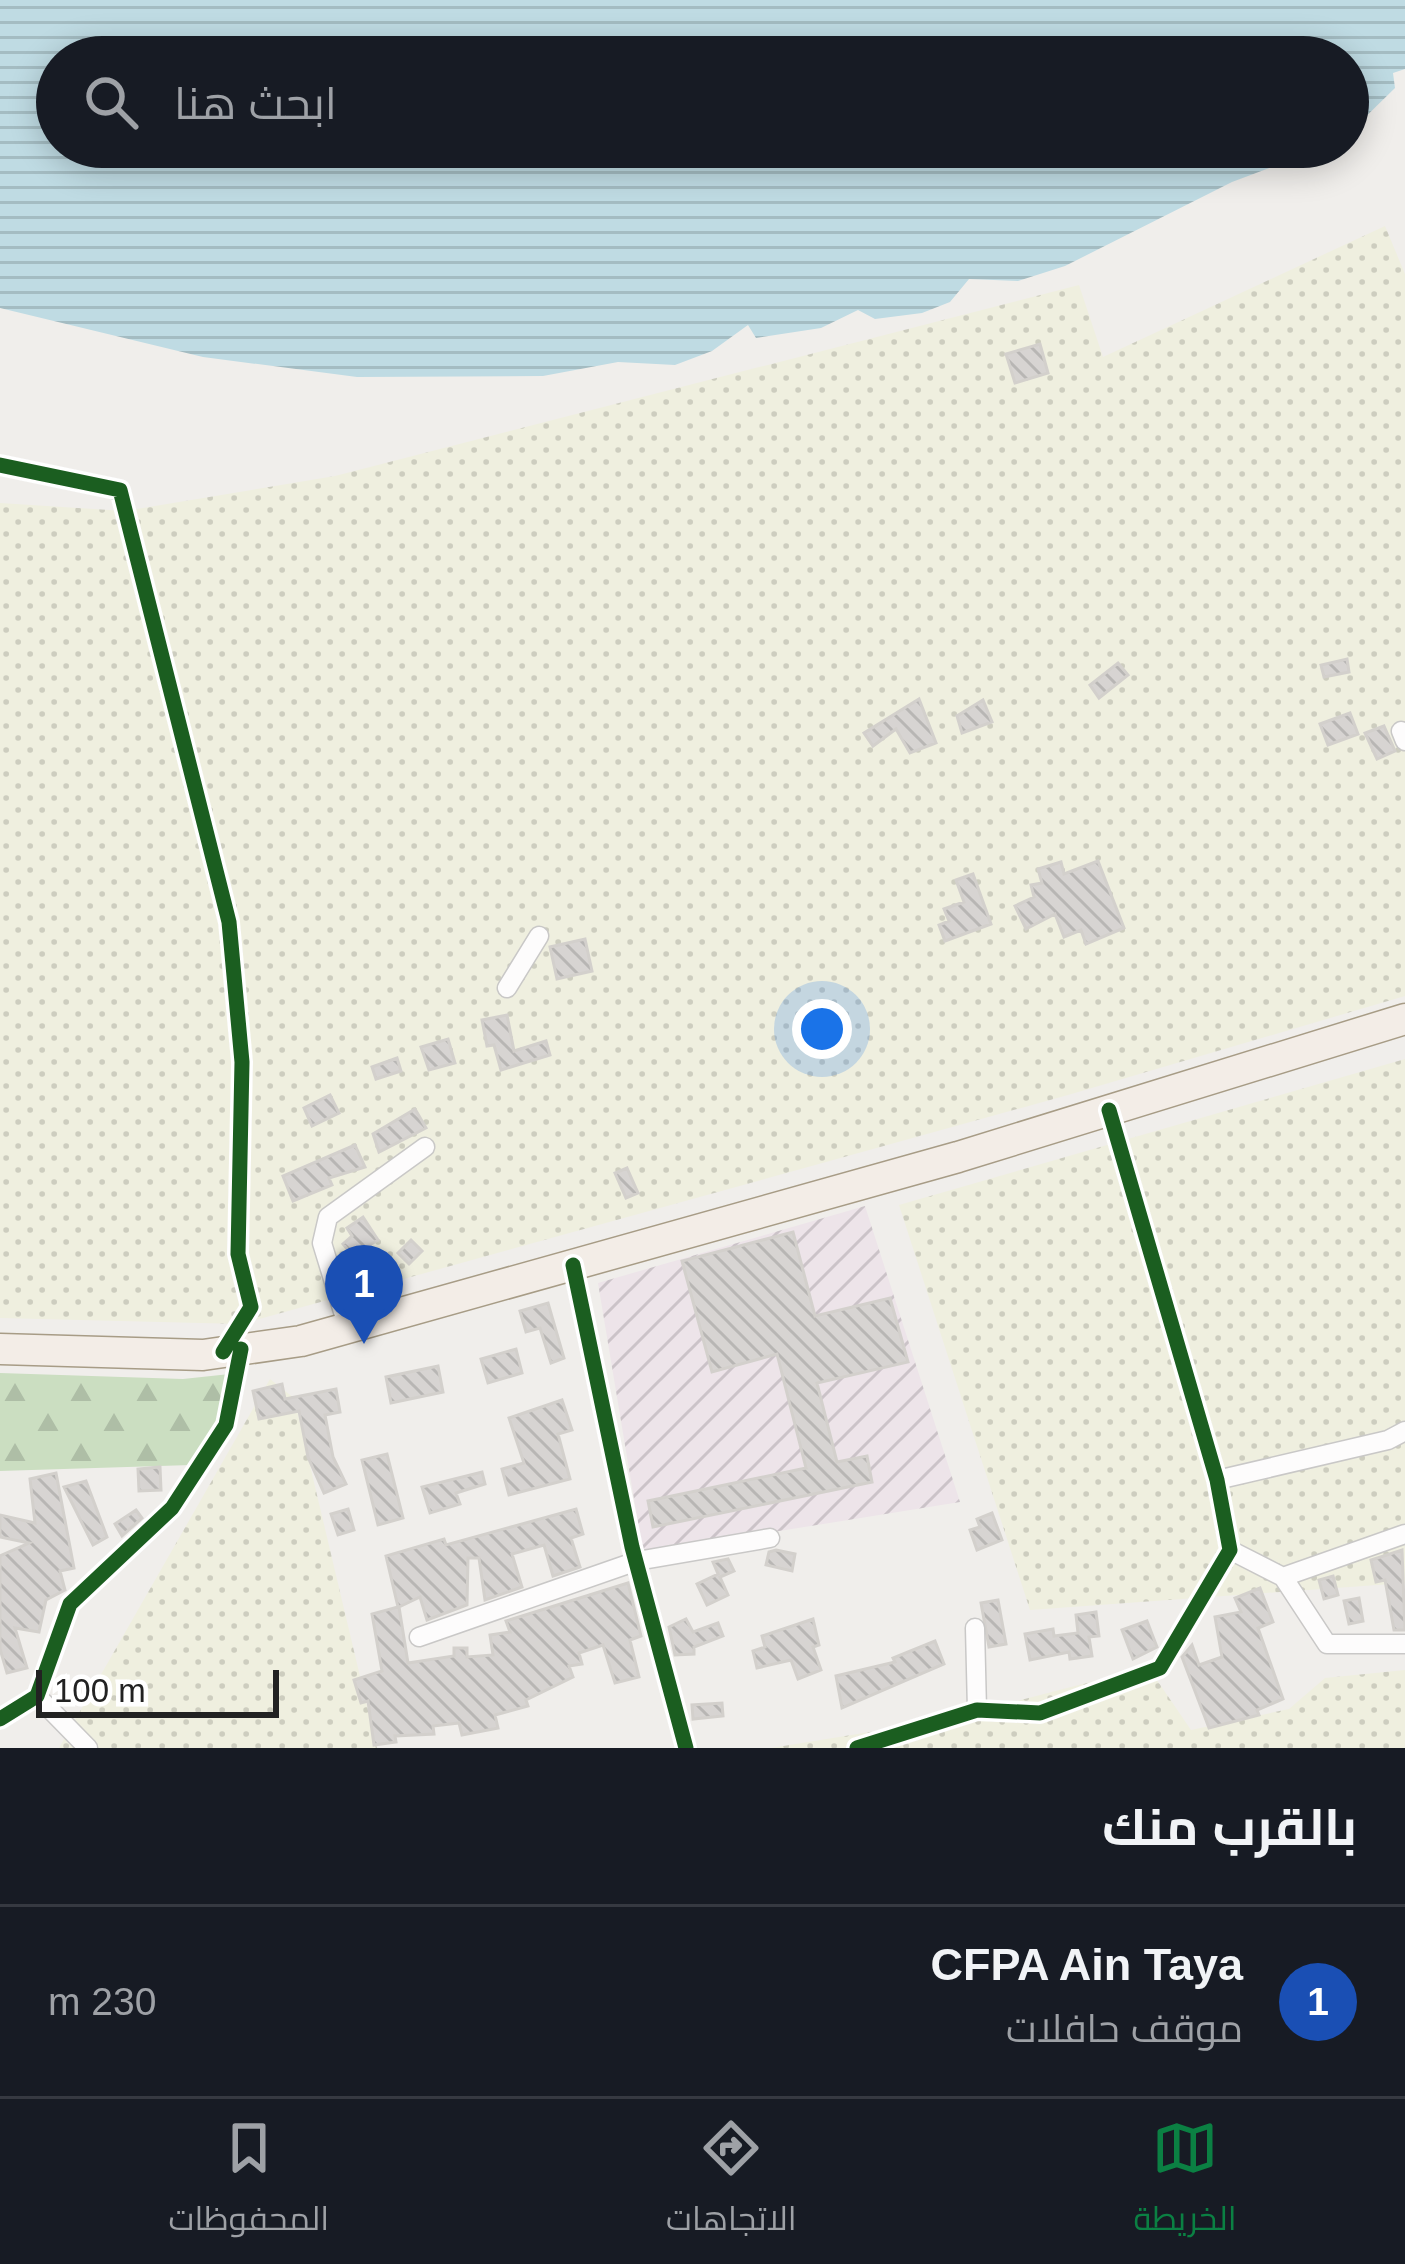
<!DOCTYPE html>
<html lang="ar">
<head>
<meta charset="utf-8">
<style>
	:root { --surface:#171b24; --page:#20242c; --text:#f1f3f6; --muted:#9ea1a6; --line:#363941; --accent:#0b8043 }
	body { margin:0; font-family:Helvetica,Cairo,sans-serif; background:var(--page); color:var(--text); direction:rtl }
	.scale { position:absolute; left:36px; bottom:30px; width:243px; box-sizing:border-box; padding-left:12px; border:6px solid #222; border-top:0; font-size:33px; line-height:42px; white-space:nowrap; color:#222; -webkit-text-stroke:9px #fff; paint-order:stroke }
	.you { position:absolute; left:822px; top:1029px; width:42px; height:42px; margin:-30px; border:9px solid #fff; border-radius:50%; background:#1a73e8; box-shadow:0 0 0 18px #1a73e833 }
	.badge { display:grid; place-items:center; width:78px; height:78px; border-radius:50%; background:var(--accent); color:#fff; font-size:39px; font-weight:700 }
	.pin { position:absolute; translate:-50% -99px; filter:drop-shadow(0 3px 6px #0008) }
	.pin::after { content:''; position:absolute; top:63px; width:42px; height:36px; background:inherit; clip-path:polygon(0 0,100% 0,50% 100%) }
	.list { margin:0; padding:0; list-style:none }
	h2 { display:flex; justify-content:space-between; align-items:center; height:156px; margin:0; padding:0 48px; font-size:51px }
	h2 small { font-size:39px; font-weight:400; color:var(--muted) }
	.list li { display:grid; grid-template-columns:78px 1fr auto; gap:36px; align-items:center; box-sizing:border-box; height:192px; padding:0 48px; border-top:3px solid var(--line) }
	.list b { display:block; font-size:45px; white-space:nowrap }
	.list p { margin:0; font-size:39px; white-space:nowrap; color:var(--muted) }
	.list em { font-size:39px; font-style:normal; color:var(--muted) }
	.icon { flex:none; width:66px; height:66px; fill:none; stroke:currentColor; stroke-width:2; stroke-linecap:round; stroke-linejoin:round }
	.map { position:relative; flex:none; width:1405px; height:1748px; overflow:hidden; direction:ltr }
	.search { position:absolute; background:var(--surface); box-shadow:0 6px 30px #0003; left:36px; right:36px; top:36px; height:132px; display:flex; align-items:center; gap:30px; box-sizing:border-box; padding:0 42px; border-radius:66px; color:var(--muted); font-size:45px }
	.sheet { height:348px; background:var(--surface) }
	nav { display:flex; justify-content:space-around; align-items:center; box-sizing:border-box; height:168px; border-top:3px solid var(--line); background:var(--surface); font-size:33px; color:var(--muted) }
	nav a { display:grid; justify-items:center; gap:6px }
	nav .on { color:var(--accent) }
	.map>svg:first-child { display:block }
</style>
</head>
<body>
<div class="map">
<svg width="1405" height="1748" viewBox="0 0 1405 1748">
	<defs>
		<pattern id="industrial-furrows" width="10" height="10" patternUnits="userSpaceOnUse" patternTransform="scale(3)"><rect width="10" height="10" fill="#ede4e9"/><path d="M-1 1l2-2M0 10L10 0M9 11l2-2" fill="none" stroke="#cbc3c8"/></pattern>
		<pattern id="farmland-dots" width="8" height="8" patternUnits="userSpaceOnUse" patternTransform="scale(3)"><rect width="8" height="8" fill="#efefdf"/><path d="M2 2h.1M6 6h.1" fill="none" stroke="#cdcdbf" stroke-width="1.8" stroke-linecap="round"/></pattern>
		<pattern id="forest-firs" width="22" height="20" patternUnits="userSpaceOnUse" patternTransform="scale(3)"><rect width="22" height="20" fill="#cbdec1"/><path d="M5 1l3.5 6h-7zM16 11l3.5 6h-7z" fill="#aebea6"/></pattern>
		<pattern id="water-rules" width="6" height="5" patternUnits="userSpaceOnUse" patternTransform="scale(3)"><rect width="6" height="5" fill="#bfdbe3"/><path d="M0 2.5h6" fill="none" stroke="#a4bcc2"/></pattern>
		<pattern id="building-back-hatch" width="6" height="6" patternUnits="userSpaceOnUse" patternTransform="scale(3)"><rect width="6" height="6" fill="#d7d4d2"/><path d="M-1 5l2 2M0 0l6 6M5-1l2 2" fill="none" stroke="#b8b6b4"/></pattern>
	</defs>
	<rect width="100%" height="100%" fill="#f0eeeb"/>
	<path fill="url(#industrial-furrows)" d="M865,1206L960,1502L643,1553L598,1283Z"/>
	<path fill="url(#farmland-dots)" d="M1385,226L1405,274V996L1068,1095L241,1324L0,1318V503L125,511L335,476L1079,285L1103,357Z
		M1405,1059V1583L1030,1610L899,1205Z
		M270,1379L294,1398L377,1748H59Z
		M1148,1667L1191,1730L1289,1709L1325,1678L1405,1670V1748H771L944,1720Z"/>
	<path fill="url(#forest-firs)" d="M0,1373L183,1379L239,1373L227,1412L191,1465L0,1471Z"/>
	<path fill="url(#water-rules)" d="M0,0H1405V69L1393,73L1395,88L1348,134V57H57V147H1325L1232,182L1065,266L1018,281L969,279L950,302L922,313L875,319L858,310L821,328L756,338L748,325L712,351L675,365L618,362L543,376L357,377L203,357L0,308Z"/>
	<path fill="url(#building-back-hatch)" stroke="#d3d0cc" stroke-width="3" d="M1040,344L1048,373L1015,383L1006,354Z
		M1347,659L1349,672L1324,677L1321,665Z
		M1118,663L1128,675L1099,698L1090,685Z
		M919,699L936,743L910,753L896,729L873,746L864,733Z
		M983,700L992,722L962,733L957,716Z
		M1350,713L1358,734L1328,745L1320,724Z
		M1384,726L1395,751L1377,759L1365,733Z
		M1098,861L1124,928L1086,944L1081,930L1064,937L1055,914L1026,929L1015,906L1034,897L1031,885L1042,883L1038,869L1061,862L1064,874Z
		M973,874L991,924L945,941L939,925L949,921L944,909L964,902L956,880Z
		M585,939L592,971L557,979L550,947Z
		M507,1015L514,1051L546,1041L550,1055L501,1070L494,1045L487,1046L482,1020Z
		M448,1039L455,1063L429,1070L421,1047Z
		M397,1058L401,1071L376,1079L372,1067Z
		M330,1095L339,1113L312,1126L304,1108Z
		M415,1109L426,1128L379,1152L373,1134Z
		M355,1145L365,1167L329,1178L332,1185L293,1201L283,1176Z
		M627,1168L638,1193L626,1198L615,1173Z
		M363,1217L378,1240L352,1255L343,1244L352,1236L347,1228Z
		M793,1232L815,1316L890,1298L908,1362L817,1383L837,1462L867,1456L872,1482L653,1527L648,1501L806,1468L777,1354L712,1372L682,1261Z
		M411,1240L422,1251L409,1264L398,1253Z
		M548,1303L564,1358L551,1363L540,1328L526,1332L520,1311Z
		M516,1349L522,1373L488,1383L481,1359Z
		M438,1366L443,1392L391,1403L386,1377Z
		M282,1384L285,1399L336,1389L340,1412L325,1415L333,1457L346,1484L324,1493L308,1457L299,1411L259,1419L253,1391Z
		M562,1400L572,1430L558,1434L570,1479L509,1495L502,1469L524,1463L509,1418Z
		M387,1454L403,1518L378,1525L362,1460Z
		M160,1467L161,1490L139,1491L138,1469Z
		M482,1472L485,1484L456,1493L460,1504L430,1513L422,1487Z
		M56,1473L74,1568L60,1571L65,1590L46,1600L39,1632L15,1628L27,1668L7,1673L0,1649V1556L29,1543L0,1537V1515L35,1523L30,1479Z
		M86,1481L107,1537L93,1545L64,1487Z
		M348,1509L354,1530L338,1535L331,1514Z
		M576,1509L583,1534L571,1538L580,1567L553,1576L544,1545L512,1554L522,1587L485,1600L479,1558H468L467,1605L427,1620L420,1597L399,1607L408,1663L454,1656V1648H467V1657L493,1655L490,1635L510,1632L506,1621L628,1583L641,1636L630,1640L639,1677L615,1683L603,1645L579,1653L582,1664L569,1666L573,1677L526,1700L528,1706L495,1715L498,1728L462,1735L459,1723L433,1726L434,1734L395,1736L396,1742L374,1745L368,1701L361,1703L354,1680L382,1671L372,1614L398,1607L386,1556L444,1539L446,1545Z
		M136,1510L142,1518L122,1536L115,1524Z
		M992,1513L1002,1540L977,1550L970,1530L980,1527L977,1519Z
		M776,1550L795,1554L792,1571L766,1565L769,1552Z
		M1402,1550L1405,1630H1394L1385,1580L1376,1582L1371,1560Z
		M728,1559L734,1571L720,1577L728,1595L707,1605L697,1584L718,1574L713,1562Z
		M1333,1576L1338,1595L1324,1599L1319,1580Z
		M1260,1588L1273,1622L1258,1628L1283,1699L1257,1710L1259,1715L1209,1728L1182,1657L1192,1645L1199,1665L1222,1657L1215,1617L1241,1612L1235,1598Z
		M1359,1598L1363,1621L1349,1624L1344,1601Z
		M998,1600L1006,1644L989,1647L981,1603Z
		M1096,1612L1099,1636L1089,1637L1092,1656L1070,1659L1069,1652L1030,1660L1025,1634L1053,1629L1054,1636L1078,1633L1076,1615Z
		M686,1619L693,1632L718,1623L723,1636L694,1647V1654L675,1655L669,1627Z
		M813,1619L819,1645L813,1647L821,1670L798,1679L791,1660L757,1668L753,1651L765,1647L762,1636Z
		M1147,1621L1157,1647L1133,1659L1122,1630Z
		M935,1641L944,1664L842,1708L836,1676L895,1662L893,1658Z
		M722,1703L723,1716L693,1719L692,1705Z"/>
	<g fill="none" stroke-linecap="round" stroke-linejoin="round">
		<g stroke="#c9c8c7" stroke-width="21">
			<path id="minor" d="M0,465L120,490L229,922L242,1062L238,1254L251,1307L223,1352
				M1401,731L1405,741
				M507,988L539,936
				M573,1265L632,1547L686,1748
				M348,1328L322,1243L328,1217L425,1147
				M1217,1480L1388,1440L1405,1431
				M1230,1550L1283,1577L1327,1644H1405
				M1283,1577L1405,1534
				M975,1628L977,1710
				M419,1637L637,1561L770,1538
				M37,1696L88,1748
				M0,1719L37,1696L70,1604L172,1508L226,1425L241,1349
				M857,1748L977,1710L1040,1713L1160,1668L1230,1550L1217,1480L1109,1110"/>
		</g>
		<g stroke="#a79c86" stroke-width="33">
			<path id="primary" d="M0,1349L203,1355L301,1341L958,1157L1405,1019"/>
		</g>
		<use href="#minor" stroke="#fdfcfc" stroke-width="18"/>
		<use href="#primary" stroke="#f3ede7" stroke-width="30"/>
		<g stroke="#fff" stroke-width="22">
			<path id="cycleway" d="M0,465L120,490L229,922L242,1062L238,1254L251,1307L223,1352
				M573,1265L632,1547L686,1748
				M0,1719L37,1696L70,1604L172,1508L226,1425L241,1349
				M857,1748L977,1710L1040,1713L1160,1668L1230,1550L1217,1480L1109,1110"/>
		</g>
		<use href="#cycleway" stroke="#1b5e20" stroke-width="15"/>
	</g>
</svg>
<div class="scale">100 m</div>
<div class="you"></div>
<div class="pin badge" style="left:364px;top:1344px;background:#1a4fb4">1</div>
<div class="search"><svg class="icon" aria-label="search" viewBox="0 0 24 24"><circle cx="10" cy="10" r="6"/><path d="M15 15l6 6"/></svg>ابحث هنا</div>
</div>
<section class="sheet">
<h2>بالقرب منك<small></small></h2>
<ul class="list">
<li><span class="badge" style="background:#1a4fb4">1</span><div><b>CFPA Ain Taya</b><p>موقف حافلات</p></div><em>230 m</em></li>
</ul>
</section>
<nav>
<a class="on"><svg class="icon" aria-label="map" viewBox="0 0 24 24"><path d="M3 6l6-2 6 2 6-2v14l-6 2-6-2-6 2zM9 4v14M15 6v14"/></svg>الخريطة</a>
<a><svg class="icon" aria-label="directions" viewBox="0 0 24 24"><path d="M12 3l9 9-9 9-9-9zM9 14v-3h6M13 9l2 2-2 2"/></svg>الاتجاهات</a>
<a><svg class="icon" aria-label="saved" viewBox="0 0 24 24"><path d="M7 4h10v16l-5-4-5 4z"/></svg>المحفوظات</a>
</nav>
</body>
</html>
